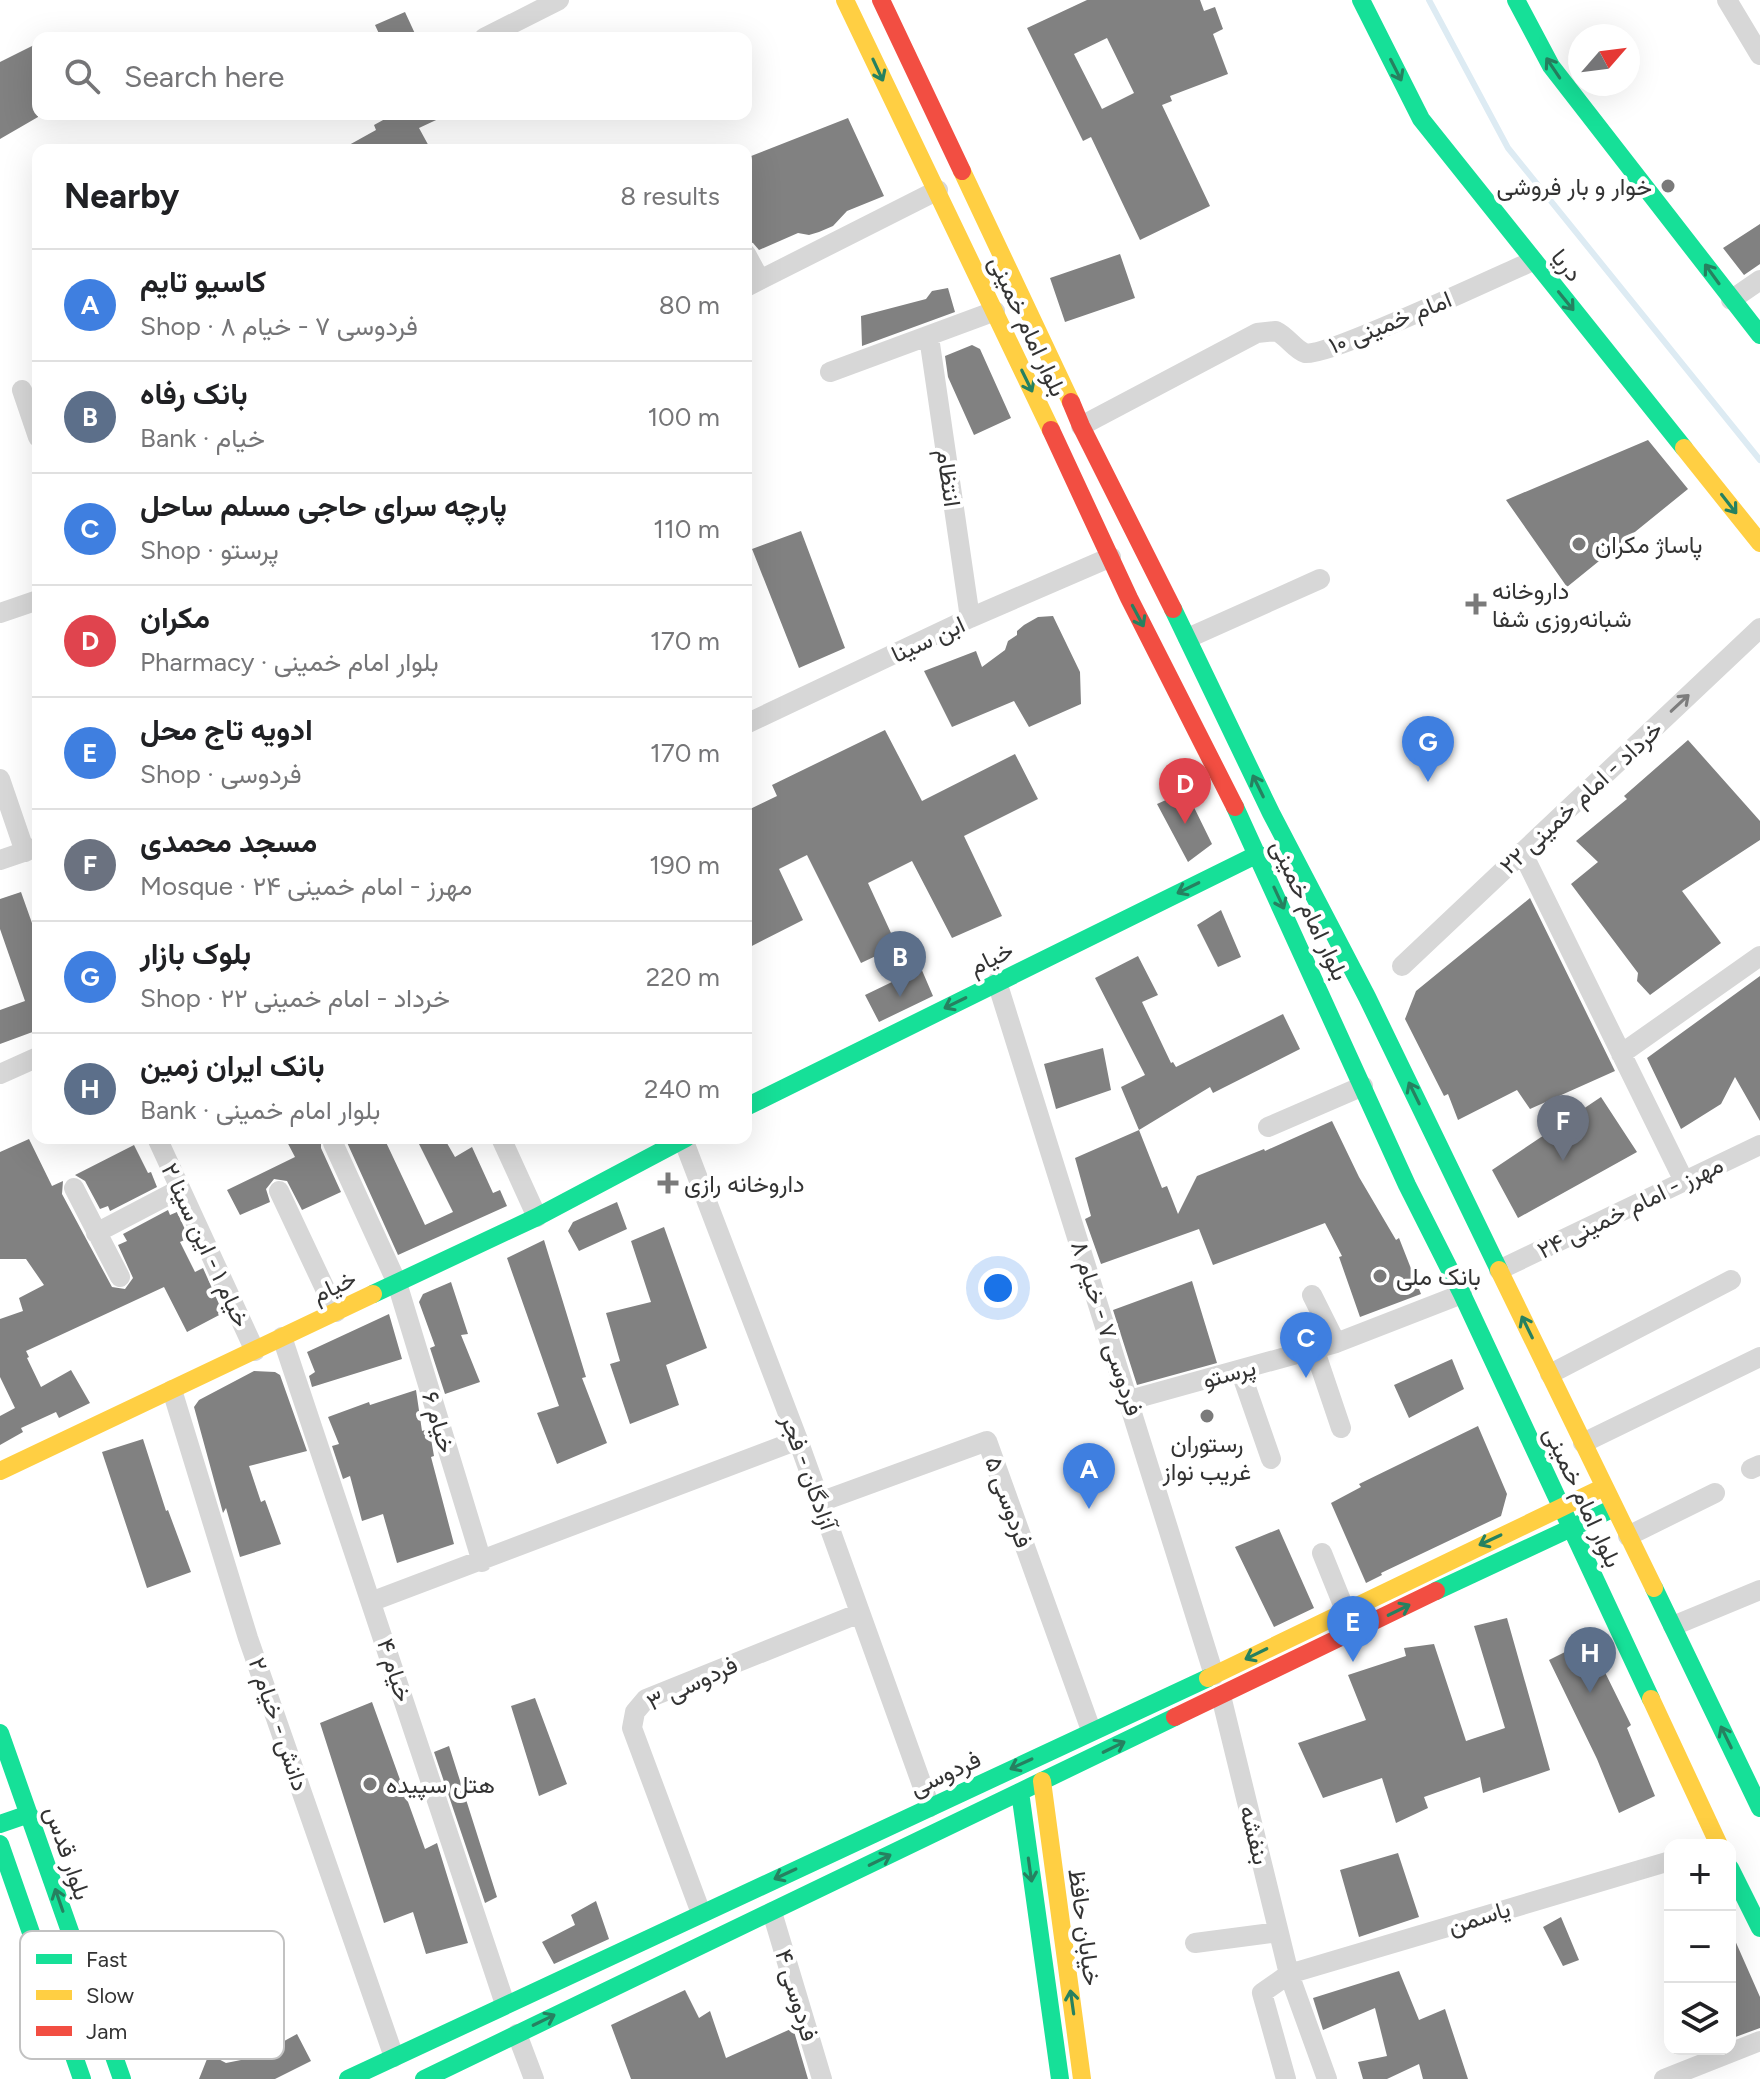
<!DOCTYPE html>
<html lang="en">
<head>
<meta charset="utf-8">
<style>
	:root { --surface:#fff; --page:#f6f6f6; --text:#202124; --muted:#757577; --line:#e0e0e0; --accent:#ea580c }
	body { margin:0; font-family:Figtree,Vazirmatn,sans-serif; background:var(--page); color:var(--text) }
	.controls { position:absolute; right:24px; bottom:24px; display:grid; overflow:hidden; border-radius:16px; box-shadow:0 8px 32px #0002 }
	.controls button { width:72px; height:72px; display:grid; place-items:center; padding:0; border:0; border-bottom:2px solid var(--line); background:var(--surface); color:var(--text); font:40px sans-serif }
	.compass { position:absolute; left:1568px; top:24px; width:72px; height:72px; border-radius:50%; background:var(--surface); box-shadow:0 8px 32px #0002; rotate:62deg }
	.you { position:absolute; left:998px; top:1288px; width:28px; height:28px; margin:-20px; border:6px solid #fff; border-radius:50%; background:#1a73e8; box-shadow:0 0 0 12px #1a73e833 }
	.badge { display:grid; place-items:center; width:52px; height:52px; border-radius:50%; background:var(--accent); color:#fff; font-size:26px; font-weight:700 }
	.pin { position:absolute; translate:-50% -66px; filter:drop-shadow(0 2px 4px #0008) }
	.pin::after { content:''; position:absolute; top:42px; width:28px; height:24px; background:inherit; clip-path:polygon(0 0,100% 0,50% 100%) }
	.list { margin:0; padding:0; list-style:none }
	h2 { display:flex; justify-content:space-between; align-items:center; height:104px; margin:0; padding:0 32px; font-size:34px }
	h2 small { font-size:26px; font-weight:400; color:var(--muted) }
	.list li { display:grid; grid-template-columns:52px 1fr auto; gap:24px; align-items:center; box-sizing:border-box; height:112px; padding:0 32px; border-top:2px solid var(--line) }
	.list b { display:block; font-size:30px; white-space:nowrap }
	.list p { margin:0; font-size:26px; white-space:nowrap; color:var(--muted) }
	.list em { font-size:26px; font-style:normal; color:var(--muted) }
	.icon { flex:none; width:44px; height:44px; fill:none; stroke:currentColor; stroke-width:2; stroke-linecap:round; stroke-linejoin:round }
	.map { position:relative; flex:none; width:1760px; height:2079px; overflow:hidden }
	.search { position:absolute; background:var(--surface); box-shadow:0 8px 32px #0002; left:32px; top:32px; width:720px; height:88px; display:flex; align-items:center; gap:20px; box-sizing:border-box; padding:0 28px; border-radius:16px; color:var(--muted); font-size:30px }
	.panel { position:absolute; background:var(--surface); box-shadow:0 8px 32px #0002; left:32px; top:144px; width:720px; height:1000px; border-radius:16px }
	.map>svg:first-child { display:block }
</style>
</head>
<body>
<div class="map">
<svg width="1760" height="2079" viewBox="0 0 1760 2079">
	<rect width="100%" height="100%" fill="#fff"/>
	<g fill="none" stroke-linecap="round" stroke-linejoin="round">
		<path stroke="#ddebf3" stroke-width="6" d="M1429,0L1508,148L1760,460"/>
	</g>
	<path fill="#818181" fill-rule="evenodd" d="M1087,0H1200L1204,11L1215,7L1223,29L1213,34L1228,74L1170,96L1172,101L1162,105L1210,206L1140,240L1091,137L1083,141L1027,28ZM1107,38L1134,93L1102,109L1074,54Z
		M405,12L417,38H381L375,25Z
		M38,43V117L0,139V62Z
		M394,114H449L419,128L431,150H340L376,130L374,125Z
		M848,118L884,196L847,211L833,226L819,232L809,235L798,233L759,250L753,243L746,241V158Z
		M1760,224V264L1744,275L1723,248Z
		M1120,254L1135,298L1065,322L1050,278Z
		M948,288L955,312L862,346L861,316L926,299L932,291Z
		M972,345L980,349L1011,418L974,435L948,377L945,356Z
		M1648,440L1688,489L1567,587L1506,500Z
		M801,531L845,648L799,668L752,549Z
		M1053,616L1080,672L1081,704L1029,727L1014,701L952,727L924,671L976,651L982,667L1005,650L1008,641L1017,635V631L1024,625L1038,617Z
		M885,730L922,801L1015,754L1038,799L964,836L1002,916L952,938L912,861L868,883L897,946L861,963L807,855L779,869L803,920L746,949V811L777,796L772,785Z
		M1688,740L1760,821V840L1682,891L1721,943L1650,995L1637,981L1638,973L1571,884L1598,862L1576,841L1627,799L1624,796Z
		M1186,791L1212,844L1188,862L1157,804Z
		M21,892L38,940V1030L0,1044V1010L25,1001L0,929V899Z
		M1530,898L1615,1071L1530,1109L1517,1090L1458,1120L1448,1094L1444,1096L1405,1019L1416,991Z
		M1221,910L1241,957L1218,967L1197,925Z
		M1138,956L1158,995L1142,1002L1171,1063L1173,1062L1176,1067L1283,1014L1300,1049L1213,1093L1210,1087L1139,1130L1121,1087L1145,1075L1095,978Z
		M921,968L933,996L879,1022L865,995Z
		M1760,976V1121L1735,1077L1721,1104L1681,1129L1647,1058Z
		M1103,1048L1111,1090L1056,1109L1044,1064Z
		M1601,1097L1637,1152L1518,1218L1492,1170Z
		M1332,1121L1359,1177L1396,1240L1399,1238L1421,1294L1360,1317L1339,1257L1342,1256L1325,1223L1213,1265L1199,1229L1101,1264L1085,1219L1091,1216L1075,1158L1139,1130L1162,1188L1167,1186L1178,1214L1197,1176L1264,1149L1265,1151Z
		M285,1138H321V1148L341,1192L302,1210L287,1181L274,1179L266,1189L270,1202L240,1215L227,1190L295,1157Z
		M345,1138H384L425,1225L453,1212L416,1138H444L455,1157L472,1147L493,1193L500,1190L507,1206L398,1255Z
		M29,1139L52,1186L63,1181L62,1194L112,1287L125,1289L133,1278L118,1245L127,1241L123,1234L168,1210L170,1215L177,1212L189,1238L180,1242L195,1272L203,1268L223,1313L187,1332L164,1287L26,1351L29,1357L27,1358L41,1387L71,1370L90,1403L59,1418L56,1412L21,1428L23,1432L0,1445V1416L15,1408L0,1377V1319L23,1311L19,1298L44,1285L26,1259H0V1152Z
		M134,1145L148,1173L151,1172L157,1187L110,1211L108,1206L100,1209L85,1181L75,1175Z
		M617,1202L627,1229L579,1251L568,1231L573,1222Z
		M664,1227L707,1348L666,1365L679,1405L630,1424L610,1364L620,1361L606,1313L651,1302L631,1241Z
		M544,1240L586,1377L582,1378L607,1443L557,1464L537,1413L559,1406L507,1258Z
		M1192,1281L1217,1363L1137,1385L1113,1310Z
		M451,1282L468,1334L461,1335L480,1382L445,1394L430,1348L435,1346L419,1302L423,1294Z
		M389,1314L402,1359L312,1387L309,1376L315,1372L307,1352Z
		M1452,1359L1464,1389L1409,1418L1394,1385Z
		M254,1371L275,1372L280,1375L307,1451L249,1466L261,1502L265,1500L281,1544L240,1557L226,1508L223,1513L194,1407L199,1400Z
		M416,1390L422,1431L428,1429L431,1439L434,1456L431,1457L454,1544L397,1563L383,1514L362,1521L350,1476L343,1479L332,1446L339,1444L328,1417L369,1402L370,1405Z
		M1478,1426L1507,1494L1501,1516L1381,1573L1382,1575L1366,1583L1331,1503L1361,1487L1359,1484Z
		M143,1439L166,1511L168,1510L191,1572L147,1588L102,1452Z
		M1279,1529L1314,1608L1274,1627L1235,1547Z
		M1507,1618L1550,1770L1483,1793L1480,1777L1424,1797L1428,1808L1396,1823L1382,1778L1323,1798L1298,1743L1366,1720L1348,1675L1406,1656L1404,1648L1434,1644L1466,1741L1505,1728L1474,1626Z
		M1589,1640L1631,1725L1627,1728L1655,1796L1619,1813L1597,1759L1549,1660Z
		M535,1698L567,1784L539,1796L511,1706Z
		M372,1702L425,1849L437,1843L468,1943L426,1954L413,1912L384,1923L320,1723Z
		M449,1746L497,1897L485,1903L434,1752Z
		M1398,1853L1419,1917L1359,1937L1340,1870Z
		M596,1901L609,1939L554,1964L542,1942L575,1925L571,1915Z
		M1561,1917L1579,1960L1563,1966L1543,1927Z
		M1730,1929L1760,1997V2028L1730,2039Z
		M1399,1971L1419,2020L1445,2009L1468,2079H1423L1419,2064L1387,2079H1363L1358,2062L1387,2056L1375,2008L1323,2030L1313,1998Z
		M685,1990L699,2018L710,2011L726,2058L793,2028L808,2079H631L611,2025Z
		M297,2034L311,2061L275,2079H199L209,2054L226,2063L246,2059L248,2044L260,2042L266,2051Z"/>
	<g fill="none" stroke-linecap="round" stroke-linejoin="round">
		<path stroke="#d7d7d7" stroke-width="20" d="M1727,0L1760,55
			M484,38L559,0
			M746,254L760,280
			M746,287L938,190
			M1731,300L1760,280
			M929,337L970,618
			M830,372L995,311
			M22,390L38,437
			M1081,426L1257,333L1276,331C1287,336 1295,350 1305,353C1326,358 1502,274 1533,261
			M0,613L38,600
			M1188,638L1320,579
			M746,724L970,618L1111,557
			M0,779L25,852
			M1522,852L1684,1181
			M0,860L38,847
			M1402,966L1760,628
			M997,982L1214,1675
			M1621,1054L1760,956
			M0,1074L38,1057
			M1268,1127L1363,1086
			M157,1138L255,1351
			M501,1138L537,1217
			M683,1139L798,1440L930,1807
			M333,1143L397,1283L482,1562
			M74,1188L120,1277
			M279,1191L336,1312
			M96,1233L180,1189
			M1499,1270L1760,1145
			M1312,1295L1336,1343
			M282,1337L505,2004
			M1314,1348L1341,1428
			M1240,1370L1271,1459
			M1550,1374L1731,1280
			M172,1390L248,1638L394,2057
			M1130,1400L1336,1343L1462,1294
			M1583,1443L1760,1357
			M1751,1469L1760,1465
			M820,1502L987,1441L1091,1730
			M1628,1536L1715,1493
			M1322,1553L1345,1610
			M373,1601L798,1440
			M1673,1626L1760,1590
			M1221,1696L1289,1974L1327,2079
			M772,1912L822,2079
			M701,1913L632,1728L635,1712L646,1699L860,1613
			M1195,1943L1278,1932
			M517,2034L534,2079
			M1286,2079L1262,1993L1289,1974L1670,1861
			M1664,2079L1760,2041"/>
		<path stroke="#16e098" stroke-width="18" d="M1361,0L1421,119L1684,448
			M1516,0L1551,66L1760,335
			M1173,609L1271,813L1367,997L1499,1270
			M1235,807L1407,1185L1462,1294L1651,1699
			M746,1107L1258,854
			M373,1294L537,1217L686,1138
			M1654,1588L1760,1808
			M1436,1591L1614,1508
			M0,1733L122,2079
			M1020,1792L1060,2079
			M0,1824L29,1814
			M0,1844L82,2079
			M1730,1868L1760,1928
			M348,2079L1208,1678
			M424,2079L1175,1717"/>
		<path stroke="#ffcf43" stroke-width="18" d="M845,0L1051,430
			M962,171L1071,402
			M1684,448L1760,543
			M1499,1270L1654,1588
			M0,1471L373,1294
			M1208,1678L1604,1487
			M1651,1699L1719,1845
			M1042,1781L1082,2079"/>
		<path stroke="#f24e42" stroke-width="18" d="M881,0L962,171
			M1071,402L1081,426L1173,609
			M1051,430L1129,598L1235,807
			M1175,1717L1436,1591"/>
	</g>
	<defs><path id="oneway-shaft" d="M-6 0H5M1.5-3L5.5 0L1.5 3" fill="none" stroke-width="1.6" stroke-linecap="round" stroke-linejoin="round" transform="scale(2)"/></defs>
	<g stroke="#268160">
		<use href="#oneway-shaft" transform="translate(1553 68) rotate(-124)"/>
		<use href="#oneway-shaft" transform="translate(878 70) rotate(65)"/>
		<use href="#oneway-shaft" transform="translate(1396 70) rotate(63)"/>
		<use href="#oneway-shaft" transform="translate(1712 274) rotate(-126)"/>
		<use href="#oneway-shaft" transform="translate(1566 301) rotate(51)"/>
		<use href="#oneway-shaft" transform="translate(1027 381) rotate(64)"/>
		<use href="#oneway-shaft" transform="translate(1729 504) rotate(52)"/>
		<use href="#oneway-shaft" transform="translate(1138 616) rotate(62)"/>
		<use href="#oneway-shaft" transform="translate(1258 786) rotate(-116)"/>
		<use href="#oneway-shaft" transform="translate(1188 888) rotate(154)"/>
		<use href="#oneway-shaft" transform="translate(1279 898) rotate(65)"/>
		<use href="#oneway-shaft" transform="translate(955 1003) rotate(154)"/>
		<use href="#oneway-shaft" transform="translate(1414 1093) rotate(-116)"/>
		<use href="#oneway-shaft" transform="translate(1527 1327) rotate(-116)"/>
		<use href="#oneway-shaft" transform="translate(1490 1540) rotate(155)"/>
		<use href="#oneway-shaft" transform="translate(1399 1610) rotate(-26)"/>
		<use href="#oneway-shaft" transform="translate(1256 1654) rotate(154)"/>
		<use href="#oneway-shaft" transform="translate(1726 1737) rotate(-116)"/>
		<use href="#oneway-shaft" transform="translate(1114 1747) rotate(-26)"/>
		<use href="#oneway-shaft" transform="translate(1021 1764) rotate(155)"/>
		<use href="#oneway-shaft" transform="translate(880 1860) rotate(-26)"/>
		<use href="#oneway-shaft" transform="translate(1030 1870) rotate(82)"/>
		<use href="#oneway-shaft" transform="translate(785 1874) rotate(155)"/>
		<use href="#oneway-shaft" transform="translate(59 1900) rotate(-109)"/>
		<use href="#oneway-shaft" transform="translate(1072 2002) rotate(-98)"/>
		<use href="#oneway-shaft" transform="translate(544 2020) rotate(-26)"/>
	</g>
	<use stroke="#7d7d7d" href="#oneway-shaft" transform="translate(1680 703) rotate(-43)"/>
	<g fill="#7a7a7a" stroke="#fff" stroke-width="3">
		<circle cx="1668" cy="186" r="8"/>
		<circle cx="1579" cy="544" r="8"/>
		<path d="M1472 592h8v8h8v8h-8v8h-8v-8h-8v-8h8z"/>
		<path d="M664 1171h8v8h8v8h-8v8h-8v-8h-8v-8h8z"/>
		<circle cx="1380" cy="1276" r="8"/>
		<circle cx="1207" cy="1416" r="8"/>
		<circle cx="370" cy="1784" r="8"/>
	</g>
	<g text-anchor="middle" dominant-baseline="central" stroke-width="8" stroke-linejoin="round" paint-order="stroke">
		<g font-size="24" fill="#333" stroke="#fff" text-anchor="start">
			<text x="1652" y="186" text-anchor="end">خوار و بار فروشی</text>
			<text x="1595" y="544">پاساژ مکران</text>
			<text x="1492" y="590">داروخانه<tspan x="1492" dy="28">شبانه‌روزی شفا</tspan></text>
			<text x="684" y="1183">داروخانه رازی</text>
			<text x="1396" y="1276">بانک ملی</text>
			<text x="1207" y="1443" text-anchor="middle">رستوران<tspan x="1207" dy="28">غریب نواز</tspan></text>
			<text x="386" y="1784">هتل سپیده</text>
		</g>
		<g font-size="24" fill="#333" stroke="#fff">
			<text transform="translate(1567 265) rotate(51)">دریا</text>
			<text transform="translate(1390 322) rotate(-22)">امام خمینی ۱۰</text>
			<text transform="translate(1028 326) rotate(65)">بلوار امام خمینی</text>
			<text transform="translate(949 478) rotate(82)">انتظام</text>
			<text transform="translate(928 639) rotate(-25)">ابن سینا</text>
			<text transform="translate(1581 797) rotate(-43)">خرداد - امام خمینی ۲۲</text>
			<text transform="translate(1310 910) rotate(65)">بلوار امام خمینی</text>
			<text transform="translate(991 958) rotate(-26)">خیام</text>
			<text transform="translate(1630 1207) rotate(-26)">مهرز - امام خمینی ۲۴</text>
			<text transform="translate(206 1245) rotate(65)">خیام ۱ - این سینا ۲</text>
			<text transform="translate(334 1286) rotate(-25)">خیام</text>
			<text transform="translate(1107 1328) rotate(72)">فردوسی ۷ - خیام ۸</text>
			<text transform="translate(1229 1373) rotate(-15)">پرستو</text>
			<text transform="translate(439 1422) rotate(73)">خیام ۶</text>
			<text transform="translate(809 1472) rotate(70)">آزادگان - فجر</text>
			<text transform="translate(1583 1497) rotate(65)">بلوار امام خمینی</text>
			<text transform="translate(1009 1502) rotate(70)">فردوسی ۵</text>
			<text transform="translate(395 1670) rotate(72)">خیام ۴</text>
			<text transform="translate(692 1683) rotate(-25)">فردوسی ۳</text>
			<text transform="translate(279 1724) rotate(71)">دانش - خیام ۲</text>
			<text transform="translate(945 1773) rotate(-25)">فردوسی</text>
			<text transform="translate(1255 1835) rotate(76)">بنفشه</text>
			<text transform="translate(68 1853) rotate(71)">بلوار قدس</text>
			<text transform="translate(1479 1917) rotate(-17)">یاسمن</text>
			<text transform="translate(1085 1927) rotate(82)">خیابان حافظ</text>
			<text transform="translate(797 1995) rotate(73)">فردوسی ۴</text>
		</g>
	</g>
	<rect x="20" y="1931" width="264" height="128" rx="12" fill="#fff" stroke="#c2c2c2" stroke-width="2"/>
	<rect x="36" y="1954" width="36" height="10" fill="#16e098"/>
	<rect x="36" y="1990" width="36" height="10" fill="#ffcf43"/>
	<rect x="36" y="2026" width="36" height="10" fill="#f24e42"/>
	<g font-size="22" fill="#333">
		<text x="86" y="1967">Fast</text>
		<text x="86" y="2003">Slow</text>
		<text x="86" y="2039">Jam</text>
	</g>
</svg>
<div class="controls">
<button>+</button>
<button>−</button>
<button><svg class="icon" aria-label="layers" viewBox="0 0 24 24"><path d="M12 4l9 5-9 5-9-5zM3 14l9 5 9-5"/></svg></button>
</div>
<svg class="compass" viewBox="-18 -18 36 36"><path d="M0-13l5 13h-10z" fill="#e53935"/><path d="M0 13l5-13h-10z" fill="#757577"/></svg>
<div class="you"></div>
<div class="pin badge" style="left:1089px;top:1509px;background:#3f7fe0">A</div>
<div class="pin badge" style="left:900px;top:997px;background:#5c6f8a">B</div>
<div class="pin badge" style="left:1306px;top:1378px;background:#3f7fe0">C</div>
<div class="pin badge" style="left:1185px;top:824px;background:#e0444e">D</div>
<div class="pin badge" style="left:1353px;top:1662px;background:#3f7fe0">E</div>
<div class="pin badge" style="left:1563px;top:1161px;background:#6b7280">F</div>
<div class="pin badge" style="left:1428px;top:782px;background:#3f7fe0">G</div>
<div class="pin badge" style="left:1590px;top:1693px;background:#5c6f8a">H</div>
<div class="search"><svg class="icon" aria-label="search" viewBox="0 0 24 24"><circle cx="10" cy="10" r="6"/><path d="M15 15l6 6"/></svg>Search here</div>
<section class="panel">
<h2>Nearby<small>8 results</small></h2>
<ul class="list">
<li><span class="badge" style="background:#3f7fe0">A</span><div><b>کاسیو تایم</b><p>Shop · فردوسی ۷ - خیام ۸</p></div><em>80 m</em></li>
<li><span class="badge" style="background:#5c6f8a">B</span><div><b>بانک رفاه</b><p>Bank · خیام</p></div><em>100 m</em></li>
<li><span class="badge" style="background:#3f7fe0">C</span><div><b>پارچه سرای حاجی مسلم ساحل</b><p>Shop · پرستو</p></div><em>110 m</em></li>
<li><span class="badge" style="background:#e0444e">D</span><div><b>مکران</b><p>Pharmacy · بلوار امام خمینی</p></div><em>170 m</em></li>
<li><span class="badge" style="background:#3f7fe0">E</span><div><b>ادویه تاج محل</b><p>Shop · فردوسی</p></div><em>170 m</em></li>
<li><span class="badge" style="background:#6b7280">F</span><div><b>مسجد محمدی</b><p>Mosque · مهرز - امام خمینی ۲۴</p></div><em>190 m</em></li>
<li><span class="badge" style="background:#3f7fe0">G</span><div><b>بلوک بازار</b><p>Shop · خرداد - امام خمینی ۲۲</p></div><em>220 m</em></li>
<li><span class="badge" style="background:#5c6f8a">H</span><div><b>بانک ایران زمین</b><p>Bank · بلوار امام خمینی</p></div><em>240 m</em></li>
</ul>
</section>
</div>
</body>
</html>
